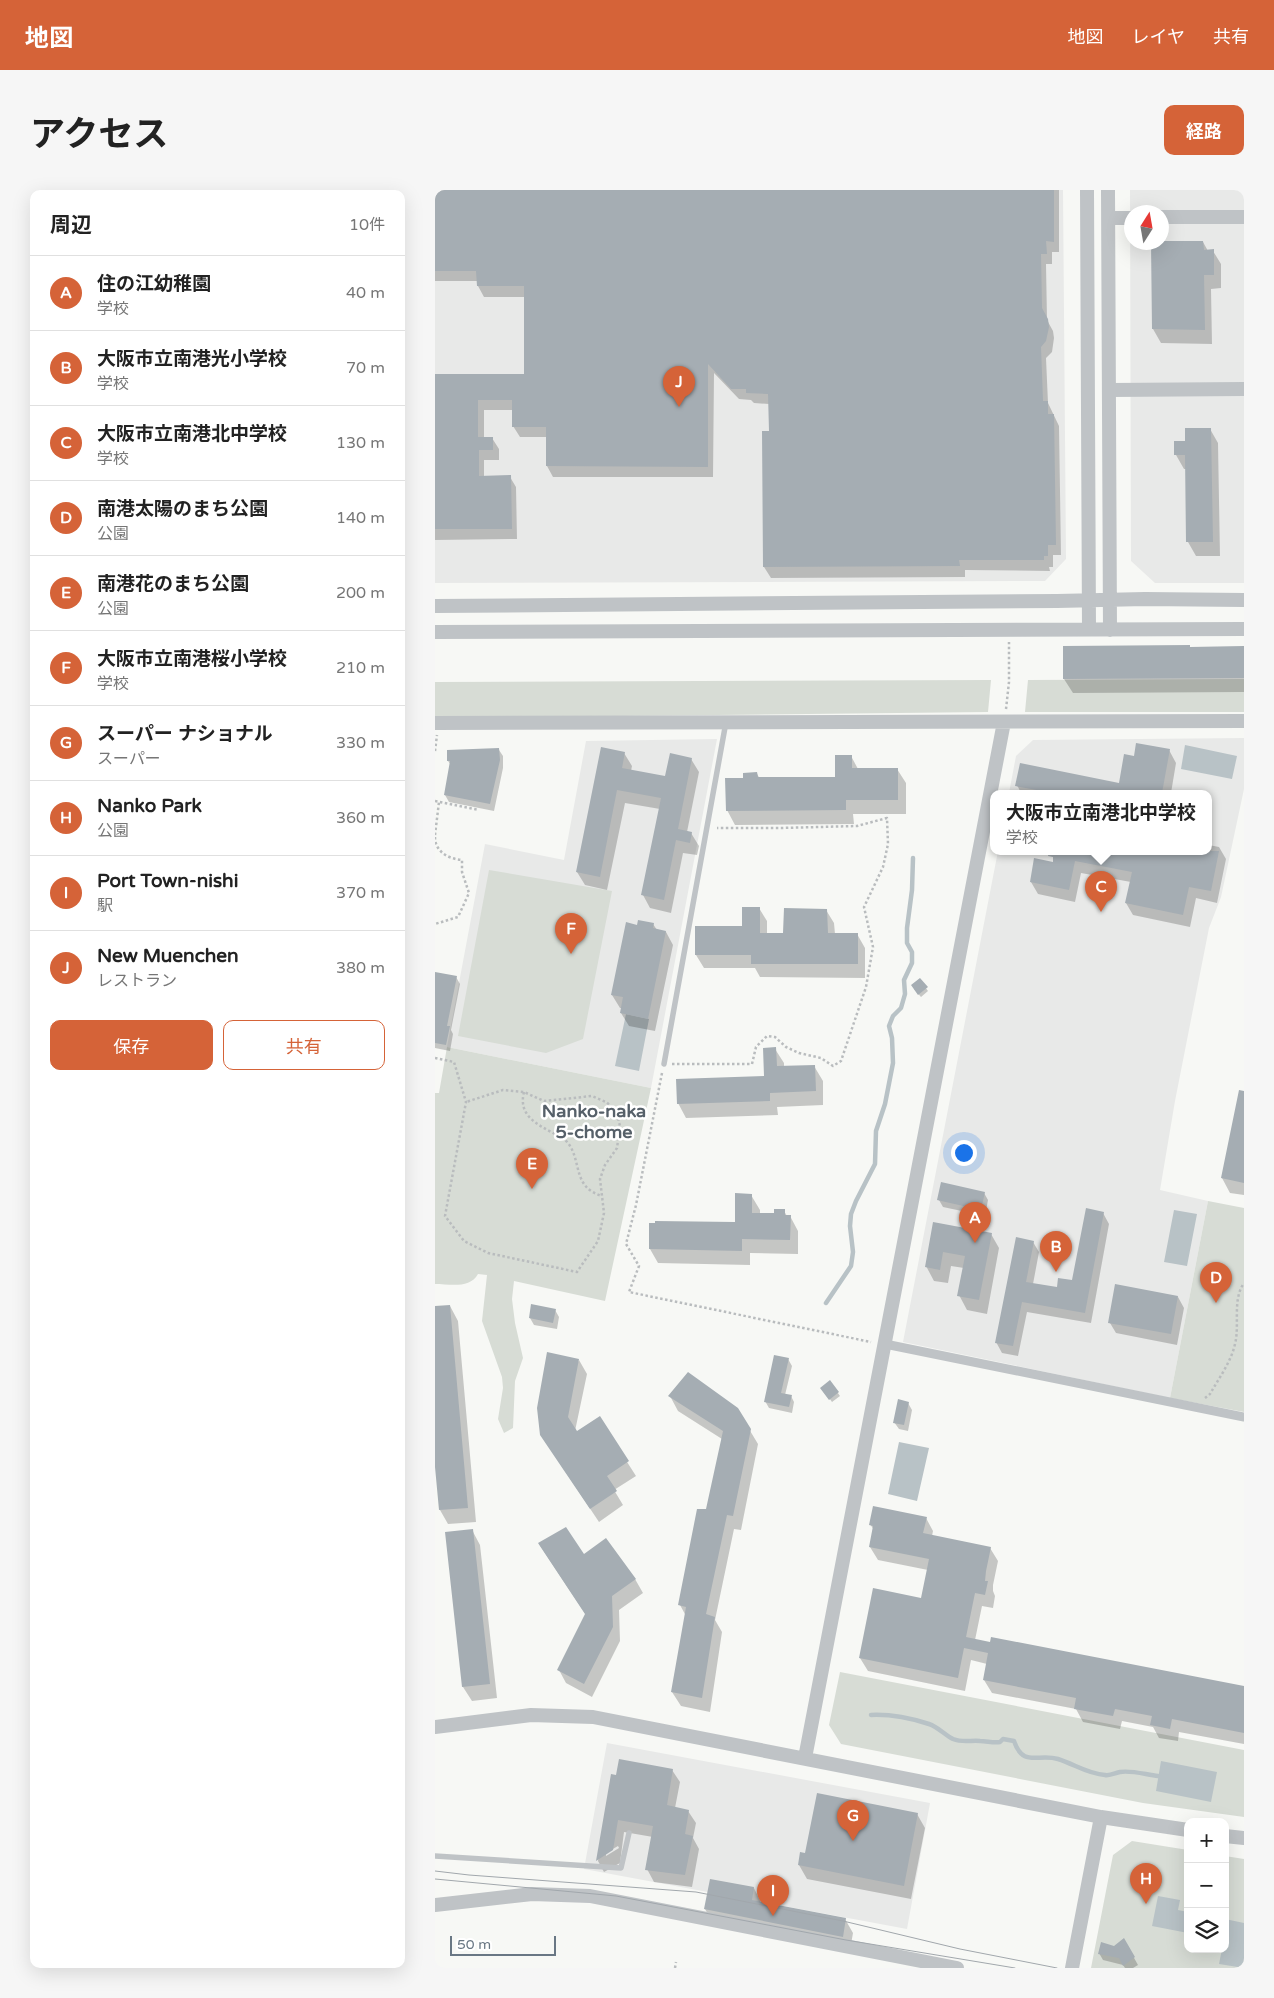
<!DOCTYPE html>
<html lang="ja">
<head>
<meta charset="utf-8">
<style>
	:root { --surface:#fff; --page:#f6f6f6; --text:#222; --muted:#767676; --line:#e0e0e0; --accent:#d56338 }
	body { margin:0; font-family:"Varela Round","Noto Sans JP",sans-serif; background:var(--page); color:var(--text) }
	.controls { position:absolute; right:15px; bottom:15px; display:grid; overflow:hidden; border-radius:10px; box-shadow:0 5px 20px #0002 }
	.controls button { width:45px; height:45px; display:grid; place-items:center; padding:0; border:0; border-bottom:1px solid var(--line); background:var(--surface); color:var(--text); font:25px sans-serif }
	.compass { position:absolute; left:689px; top:15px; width:45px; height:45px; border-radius:50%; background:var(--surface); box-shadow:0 5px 20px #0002; rotate:11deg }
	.scale { position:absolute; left:15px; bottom:12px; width:106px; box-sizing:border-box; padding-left:5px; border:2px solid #697784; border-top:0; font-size:14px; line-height:18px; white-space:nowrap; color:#697784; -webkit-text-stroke:4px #fff; paint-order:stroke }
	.you { position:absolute; left:528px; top:962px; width:18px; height:18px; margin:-12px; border:4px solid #fff; border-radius:50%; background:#1a73e8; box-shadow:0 0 0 8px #1a73e833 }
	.badge { display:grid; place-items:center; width:32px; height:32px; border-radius:50%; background:var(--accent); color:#fff; font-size:16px; font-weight:700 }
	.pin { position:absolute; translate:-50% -41px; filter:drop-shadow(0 1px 2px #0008) }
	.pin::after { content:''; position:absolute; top:26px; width:18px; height:15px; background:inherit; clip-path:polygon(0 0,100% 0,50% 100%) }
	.popup { position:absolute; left:555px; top:600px; width:222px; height:65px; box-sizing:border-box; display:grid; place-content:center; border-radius:10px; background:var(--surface); filter:drop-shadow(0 1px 4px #0005); font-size:16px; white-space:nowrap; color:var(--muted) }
	.popup b { font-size:19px; color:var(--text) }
	.popup::after { content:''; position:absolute; left:50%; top:100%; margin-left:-10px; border:10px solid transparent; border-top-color:var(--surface) }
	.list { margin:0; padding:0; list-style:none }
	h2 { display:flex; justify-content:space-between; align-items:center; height:65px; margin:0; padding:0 20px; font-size:21px }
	h2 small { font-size:16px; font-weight:400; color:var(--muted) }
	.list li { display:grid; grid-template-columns:32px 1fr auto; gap:15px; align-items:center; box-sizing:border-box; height:75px; padding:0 20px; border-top:1px solid var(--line) }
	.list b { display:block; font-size:19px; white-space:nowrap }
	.list p { margin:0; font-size:16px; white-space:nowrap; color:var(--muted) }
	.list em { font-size:16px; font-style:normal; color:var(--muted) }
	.actions { display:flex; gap:10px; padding:15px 20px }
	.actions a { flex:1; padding:11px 0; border:1px solid var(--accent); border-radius:10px; text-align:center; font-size:18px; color:var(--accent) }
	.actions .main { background:var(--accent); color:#fff }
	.icon { flex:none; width:28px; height:28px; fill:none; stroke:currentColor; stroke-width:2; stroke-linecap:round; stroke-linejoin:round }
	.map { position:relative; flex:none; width:809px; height:1778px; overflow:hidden; border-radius:10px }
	header { display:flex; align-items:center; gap:30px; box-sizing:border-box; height:70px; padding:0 25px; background:var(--accent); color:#fff }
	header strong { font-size:24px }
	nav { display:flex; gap:28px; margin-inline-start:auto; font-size:18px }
	.intro { display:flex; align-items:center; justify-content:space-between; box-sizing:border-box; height:120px; padding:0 30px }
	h1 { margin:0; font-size:35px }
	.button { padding:12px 22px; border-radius:10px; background:var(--accent); color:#fff; font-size:18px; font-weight:700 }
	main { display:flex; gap:30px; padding:0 30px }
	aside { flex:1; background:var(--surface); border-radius:10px; box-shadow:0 5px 20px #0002 }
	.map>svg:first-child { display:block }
</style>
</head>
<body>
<header>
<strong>地図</strong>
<nav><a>地図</a><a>レイヤ</a><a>共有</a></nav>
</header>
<div class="intro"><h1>アクセス</h1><a class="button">経路</a></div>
<main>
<aside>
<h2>周辺<small>10件</small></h2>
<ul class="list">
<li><span class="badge">A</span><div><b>住の江幼稚園</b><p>学校</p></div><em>40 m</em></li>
<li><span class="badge">B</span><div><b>大阪市立南港光小学校</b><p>学校</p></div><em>70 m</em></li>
<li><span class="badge">C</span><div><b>大阪市立南港北中学校</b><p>学校</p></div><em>130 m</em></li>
<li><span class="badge">D</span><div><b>南港太陽のまち公園</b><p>公園</p></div><em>140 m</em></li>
<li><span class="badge">E</span><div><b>南港花のまち公園</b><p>公園</p></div><em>200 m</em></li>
<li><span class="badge">F</span><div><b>大阪市立南港桜小学校</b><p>学校</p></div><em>210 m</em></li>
<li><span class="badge">G</span><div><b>スーパー ナショナル</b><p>スーパー</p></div><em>330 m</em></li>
<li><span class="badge">H</span><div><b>Nanko Park</b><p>公園</p></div><em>360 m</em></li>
<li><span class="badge">I</span><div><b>Port Town-nishi</b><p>駅</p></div><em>370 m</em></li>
<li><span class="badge">J</span><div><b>New Muenchen</b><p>レストラン</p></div><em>380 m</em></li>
</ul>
<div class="actions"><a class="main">保存</a><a>共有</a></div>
</aside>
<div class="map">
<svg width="809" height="1778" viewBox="0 0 809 1778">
	<rect width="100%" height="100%" fill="#f7f8f5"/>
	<path fill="#e8e9e8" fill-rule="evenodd" d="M0,0H628L631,369L610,391L0,393Z
		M695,0H809V393H720L696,371ZM696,22H726V52H696Z
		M809,548V599L786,707L774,738L740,911L725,1000L773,1011L735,1208L468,1152L563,661H774V603H574L581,566L598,550Z
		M282,549L216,898L12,857L50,654L129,670L151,551Z
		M172,1553L495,1613L472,1739L149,1679Z"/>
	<path fill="#d7dcd5" d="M809,489V522H590L593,490Z
		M556,490L553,522L186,526H0V492Z
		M54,680L177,701L148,849L111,863L23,846Z
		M12,857L216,898L170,1111L79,1091L77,1109L80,1133L88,1168L80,1191L78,1238L69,1243L63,1229L68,1198L67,1187L47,1131L52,1085L43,1084C35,1099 15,1094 0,1094V903H4Z
		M773,1011L809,1018V1222L735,1208Z
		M405,1482L809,1560V1627L708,1613L406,1554L394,1535Z
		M697,1651L753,1660V1759H790V1666L809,1669V1778H656L678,1665Z"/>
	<path fill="#b8c2c6" d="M750,555L802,566L797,589L746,579Z
		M191,824L214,829L204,881L180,876Z
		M739,1020L762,1024L752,1076L729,1072Z
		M464,1252L494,1258L482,1311L453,1304Z
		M726,1571L782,1582L776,1612L721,1601Z
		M723,1706L745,1710L743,1720L753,1722V1743L717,1736Z
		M790,1729L809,1733V1778L784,1774L787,1759H790Z"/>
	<path fill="#0003" fill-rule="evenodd" d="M0,0H624V62H617V74H611L612,130L618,141L619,148L617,162L611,168L613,213L624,236L626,365H618V377H614L615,381L530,380V387L336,388L329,377V243H335L334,214L319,213L316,210L304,209L279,183L278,287H118L112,276V247H85L78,236V220H49V248H57L64,259V270H49V287H75L81,297L82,349L0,350V185H90V107H49L43,96V91H0Z
		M768,52L773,61H778L786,74V98L776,99L777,154L726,153L718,139L717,53Z
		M775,239L783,253L785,366H761L753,352L752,279H749L741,265L751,252Z
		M809,457V502L638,503L629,489Z
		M64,560L68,566V578L59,621L14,612L10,605L16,575L13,571V561Z
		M734,560L741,573L736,603H586L582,595L685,594L700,568Z
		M189,563L197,576L196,581L231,588L256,569L264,582L252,642L256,643L264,656L262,665L248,663L236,723L215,718L208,705L225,619L190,613L172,700L150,695L142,682Z
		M416,566L423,579H462L471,593V624H418L419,634L300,635L292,620L310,589L322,584L325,589L401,588Z
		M774,619L776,623L774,634Z
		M774,655L784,657L791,669L782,713L761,708L755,737L698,725L691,713L696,692L646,683L640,712L603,704L596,692L619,673L621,661H774Z
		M324,718L332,731V744H349L391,720L399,733L400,744H422L430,758V788L325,787L320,778H269L261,765L309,737Z
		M218,734L222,740L231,742L238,755L220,841L194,836L186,823L187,818H185L177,805L203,736Z
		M0,783L21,787L25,794L16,840L18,844L15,861L0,858Z
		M485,790L493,801L486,807L479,799Z
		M340,859L349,873V877L379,876L388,891V915L342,917L343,925L251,928L243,913L330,888Z
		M809,922V1005L795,1003L787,988Z
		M549,1003L553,1010L550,1026L508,1017L504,1010Z
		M316,1005L325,1020V1024H340L349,1021L352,1026H355L363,1041V1064L315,1063V1075L223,1073L215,1059L301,1034Z
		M668,1023L674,1034L656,1133L592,1122L583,1166L567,1163L561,1152L598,1052L604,1062L598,1094L623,1099L638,1091Z
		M499,1033L556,1044L564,1058L552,1124L532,1120L524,1105L529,1078L516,1076L513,1093L499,1091L491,1076Z
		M743,1107L749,1118L742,1155L681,1143L675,1133Z
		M15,1116L23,1131L41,1332L13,1334L5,1320L0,1263V1118Z
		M120,1120L124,1127L122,1139L99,1135L95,1128Z
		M353,1169L357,1176L350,1205L356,1206L359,1212L357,1223L334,1218L330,1211Z
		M144,1170L152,1184L140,1241L142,1243L164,1228L201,1286L179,1300L188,1315L164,1332L106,1245Z
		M395,1192L405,1206L397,1212L389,1201Z
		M235,1206L314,1239L323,1254L306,1340L299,1339L280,1430L287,1442L275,1522L246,1516L237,1502L251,1426L245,1415L272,1320L287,1249L243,1221Z
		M473,1213L477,1220L473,1241L464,1239L459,1232Z
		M491,1328L498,1341L497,1346L555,1358L563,1371L558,1395V1401L560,1406L558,1418L547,1416L540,1450L809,1498V1554L744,1542L743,1551L724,1548L718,1537L687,1531L685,1539L648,1532L641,1519L557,1503L549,1490L552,1474L536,1470L530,1501L433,1481L425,1468L487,1409L493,1380L443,1370L435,1357L439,1340L435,1334Z
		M37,1340L45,1355L62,1508L37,1511L28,1497Z
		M104,1354L148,1366L200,1389L208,1403L184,1420L185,1451L157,1507L131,1493L124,1480L151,1425Z
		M237,1580L245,1592L240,1618L253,1621L261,1633L258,1648L264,1659L257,1697L219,1692L212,1679L218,1647L189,1642L185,1673L169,1682L163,1671L177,1586ZM183,1656L184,1658L171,1666V1663Z
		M482,1624L490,1638L476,1709L372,1689L364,1675L371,1664Z
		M319,1698L326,1713L410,1729L418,1743L415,1760L278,1733L270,1719Z
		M689,1750L703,1775L698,1778H690L688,1775L668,1770L664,1763L679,1757Z"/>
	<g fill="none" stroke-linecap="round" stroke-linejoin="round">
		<path stroke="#b8c2c6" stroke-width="4.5" d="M391,1113L416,1076L418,1062L415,1036L416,1024L421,1011L440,974L441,941L450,914L458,873L457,848L454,836L458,826L466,818L470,804L469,790L477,773V762L472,753V738L477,700L478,668
			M436,1525C457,1524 475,1528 494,1534C503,1537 510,1545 518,1549C528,1553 536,1550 545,1551C552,1551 558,1553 565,1552L568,1549L579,1551C588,1578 603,1563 623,1569C639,1574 653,1584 670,1585C675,1586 680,1583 685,1582C697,1580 712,1585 723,1586"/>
	</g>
	<path fill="#a5adb3" d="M0,0H619V52L611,51L612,64H606L607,118L613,129L614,137L611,151L606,157L608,211H613V224H619L621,355H613V366H609V370H524L525,376L328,377L327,241H334L333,204L311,203V199H296L273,174V277L111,276V237H77V210H43V247H58V260H44V286L76,285L77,339H0V184H89V96H42L41,81H0Z
		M726,51H768L769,60L779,59V85H769L770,140L717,139L716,52Z
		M750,238H776L778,352H751L750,265H739V251H750Z
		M755,455V457L809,456V488L628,489V456Z
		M701,553L735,559L727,603H618L580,596L585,573L684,593L689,564L699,566Z
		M166,557L190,562L187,578L230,586L235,563L257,568L243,639L257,642L255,653L241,650L229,710L206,705L226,608L182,600L165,687L141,682Z
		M64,558L65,570L55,614L9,605L15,571H12V560Z
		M400,565H417V578H463V610H411V620L291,621L290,588H308V583L322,582L323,587H400Z
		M614,661H784L776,701L754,697L748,725L690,713L697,682L640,671L634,700L595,692L599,668L618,672V667L613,666Z
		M307,717H325V743H348L349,718L392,719L393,743H423V774H316V765H260V736H307Z
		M203,730L219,733L218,738L231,741L213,829L185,823L188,807L176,805L191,732L202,735Z
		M0,782L22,786L12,836H15L11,855L0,853Z
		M485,788L493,797L483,805L476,795Z
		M341,857L342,876L380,875L381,901L335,903V911L242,914L241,889L329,886L328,858Z
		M804,900L809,901V993L786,988Z
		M506,992L550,1002L546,1020L502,1010Z
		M300,1003L317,1004V1023H339V1019H350V1025H356L355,1050L307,1049V1061L214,1059V1033H220V1031L300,1032Z
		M651,1018L669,1022L650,1123L587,1112L578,1156L560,1153L581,1047L599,1051L591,1092L622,1097L623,1088L637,1090Z
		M498,1032L557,1043L544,1110L522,1106L530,1066L508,1062L505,1080L490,1077Z
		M680,1094L743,1106L736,1144L673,1133Z
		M96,1114L121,1119L118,1133L94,1128Z
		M15,1115L33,1318L4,1320L0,1277V1116Z
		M112,1162L144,1169L133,1227L142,1241L165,1226L194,1271L172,1286L182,1301L155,1319L105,1245L102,1218Z
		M339,1165L354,1168L346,1203L357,1205L354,1217L329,1212Z
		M253,1182L303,1218L316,1239L298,1326L292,1325L271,1424L280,1427L267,1508L236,1502L251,1417L243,1415L262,1319H271L288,1241L233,1206Z
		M395,1190L404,1202L394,1210L385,1198Z
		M463,1209L474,1212L469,1235L458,1233Z
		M438,1316L492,1327L488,1343L556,1357L551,1381L550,1391H553L550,1405L540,1403L531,1447L555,1452L556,1447L809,1496V1543L737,1529L735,1539L715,1535L717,1526L680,1519L678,1526L639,1519L641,1508L548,1490L553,1463L529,1458L523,1488L424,1468L438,1398L486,1408L494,1369L434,1357L438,1336L434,1335Z
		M131,1337L149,1364L171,1348L201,1389L177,1406L178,1437L149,1494L122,1480L150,1424L103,1353Z
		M38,1339L55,1494L27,1497L10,1342Z
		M184,1569L238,1579L232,1615L254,1620L250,1644L258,1646L250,1685L210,1680L218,1636L183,1630L178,1660L161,1671L176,1584L181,1585Z
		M382,1603L483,1623L469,1696L363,1675L365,1662L370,1663Z
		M275,1689L319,1697L317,1710L411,1728L408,1747L269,1719Z
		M689,1748L700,1767L688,1776L684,1768L663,1764L666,1752L679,1756Z"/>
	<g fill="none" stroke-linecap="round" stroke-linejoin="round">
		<path stroke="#b9bcbe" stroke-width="2.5" stroke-dasharray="2.5 2.5" stroke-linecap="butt" d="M571,519L574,492V452
			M0,561L2,545
			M0,611L44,620
			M0,645L4,612
			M0,647C0,662 14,669 27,670V682L34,703L23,727L0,734
			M0,868L19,872L31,912L10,1026L29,1051L53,1063L142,1082L163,1051L169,1023L165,989L170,975L182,958L185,936L181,920L171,912L157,906L109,911L89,902L68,900L31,912
			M237,874H317L321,857L332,846L340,847L351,857L364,863L386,868L398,876L406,871L431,797L438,757L429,717L448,677L453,654L452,628L422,636L346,638H282
			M227,883L201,1015L191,1054L204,1076L194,1102L436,1152
			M89,902C83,925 101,934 120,944C124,947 130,949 133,953C147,971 137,997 167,1006
			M770,1208L775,1204C784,1188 796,1172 800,1154C805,1135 797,1110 809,1093
			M240,1778L241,1772"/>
		<path stroke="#bfc3c6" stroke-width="5.5" d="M229,874L291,532
			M0,1666L186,1678L194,1643"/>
		<path stroke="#bfc3c6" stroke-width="9" d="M450,1154L809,1227"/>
		<path stroke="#bfc3c6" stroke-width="14" d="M652,0L654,439
			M673,0L675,440
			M726,27H809
			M674,28H696
			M676,200L809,199
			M0,416L622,411L710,409L809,410
			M0,442L809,439
			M0,533L809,531
			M0,1537L96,1525L158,1527L666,1627L753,1640
			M370,1568L569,532
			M790,1646L809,1648
			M0,1715L97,1704L155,1706L522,1778
			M637,1778L666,1627"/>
		<path stroke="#a1a7ac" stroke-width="1" d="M0,1681L34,1685L261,1702L408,1731L525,1759L622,1778
			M0,1689L181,1706L411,1750L580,1778"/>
	</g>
	<g text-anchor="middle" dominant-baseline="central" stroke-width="5" stroke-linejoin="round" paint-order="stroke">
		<g font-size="18" font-weight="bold" fill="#566069" stroke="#fff">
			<text x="159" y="921">Nanko-naka<tspan x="159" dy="21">5-chome</tspan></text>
		</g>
	</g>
</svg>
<div class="controls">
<button>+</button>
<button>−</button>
<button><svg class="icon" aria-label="layers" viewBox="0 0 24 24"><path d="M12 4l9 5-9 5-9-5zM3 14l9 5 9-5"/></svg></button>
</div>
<svg class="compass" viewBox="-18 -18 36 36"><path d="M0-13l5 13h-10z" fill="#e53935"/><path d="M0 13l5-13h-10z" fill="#767676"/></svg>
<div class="scale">50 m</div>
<div class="you"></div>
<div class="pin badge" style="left:540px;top:1053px">A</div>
<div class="pin badge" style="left:621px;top:1082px">B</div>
<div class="pin badge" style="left:666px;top:722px">C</div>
<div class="popup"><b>大阪市立南港北中学校</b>学校</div>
<div class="pin badge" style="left:781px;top:1113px">D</div>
<div class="pin badge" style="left:97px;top:999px">E</div>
<div class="pin badge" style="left:136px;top:764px">F</div>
<div class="pin badge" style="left:418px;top:1651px">G</div>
<div class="pin badge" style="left:711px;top:1714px">H</div>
<div class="pin badge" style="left:338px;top:1726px">I</div>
<div class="pin badge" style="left:244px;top:217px">J</div>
</div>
</main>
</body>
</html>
